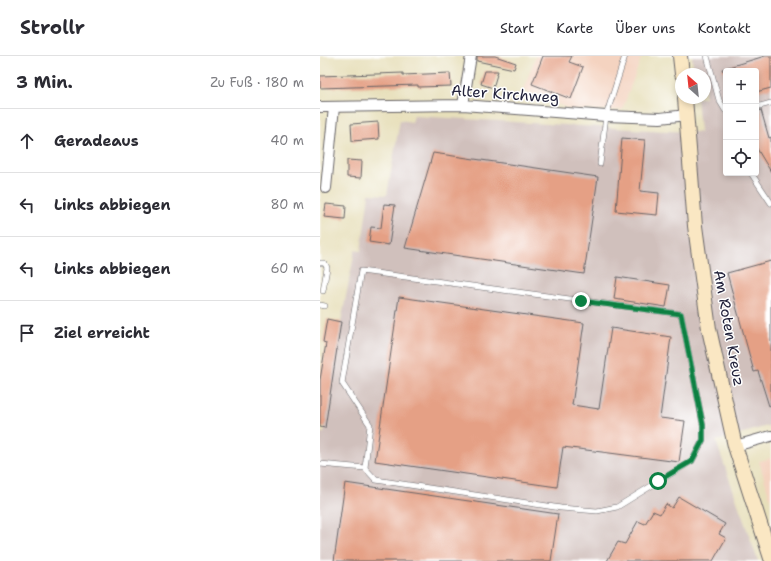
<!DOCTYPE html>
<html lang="de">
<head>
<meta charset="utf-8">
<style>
	:root { --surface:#fff; --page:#f7f7f7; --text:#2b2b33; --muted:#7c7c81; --line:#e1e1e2 }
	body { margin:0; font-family:"Shantell Sans",sans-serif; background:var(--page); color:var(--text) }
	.controls { position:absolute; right:12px; top:12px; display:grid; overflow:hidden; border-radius:4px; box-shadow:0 2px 6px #0003 }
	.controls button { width:36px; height:36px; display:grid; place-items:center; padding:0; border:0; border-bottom:1px solid var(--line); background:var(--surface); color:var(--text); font:20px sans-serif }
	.compass { position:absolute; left:355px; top:12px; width:36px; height:36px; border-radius:50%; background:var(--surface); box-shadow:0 2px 6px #0003; rotate:333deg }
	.stop { position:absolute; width:12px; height:12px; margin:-9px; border:3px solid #0b8043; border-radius:50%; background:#fff }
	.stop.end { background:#0b8043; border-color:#fff; box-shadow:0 1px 4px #0008 }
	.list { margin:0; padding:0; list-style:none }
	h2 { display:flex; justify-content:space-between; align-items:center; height:52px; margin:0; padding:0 16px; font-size:17px }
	h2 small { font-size:13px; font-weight:400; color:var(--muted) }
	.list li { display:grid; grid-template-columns:26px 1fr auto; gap:12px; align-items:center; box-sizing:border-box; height:64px; padding:0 16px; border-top:1px solid var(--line) }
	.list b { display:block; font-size:15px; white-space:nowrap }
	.list em { font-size:13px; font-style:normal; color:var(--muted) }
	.icon { flex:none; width:22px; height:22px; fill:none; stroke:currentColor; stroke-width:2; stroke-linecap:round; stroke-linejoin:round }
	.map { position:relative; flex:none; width:451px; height:505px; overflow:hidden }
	header { display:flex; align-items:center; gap:24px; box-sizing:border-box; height:56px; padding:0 20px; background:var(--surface); border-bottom:1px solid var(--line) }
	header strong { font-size:19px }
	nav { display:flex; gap:22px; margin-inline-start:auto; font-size:14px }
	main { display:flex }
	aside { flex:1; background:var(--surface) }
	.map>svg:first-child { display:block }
</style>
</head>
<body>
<header>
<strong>Strollr</strong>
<nav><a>Start</a><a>Karte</a><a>Über uns</a><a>Kontakt</a></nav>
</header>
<main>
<aside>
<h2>3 Min.<small>Zu Fuß · 180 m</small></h2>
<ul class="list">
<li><svg class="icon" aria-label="ahead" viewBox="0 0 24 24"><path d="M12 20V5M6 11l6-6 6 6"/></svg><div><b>Geradeaus</b></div><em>40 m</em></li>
<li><svg class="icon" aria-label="left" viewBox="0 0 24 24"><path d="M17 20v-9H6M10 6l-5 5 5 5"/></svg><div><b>Links abbiegen</b></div><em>80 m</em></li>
<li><svg class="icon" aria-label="left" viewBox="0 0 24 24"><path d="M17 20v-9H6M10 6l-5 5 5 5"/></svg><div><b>Links abbiegen</b></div><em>60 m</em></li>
<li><svg class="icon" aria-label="arrive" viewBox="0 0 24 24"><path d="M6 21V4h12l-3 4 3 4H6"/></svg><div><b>Ziel erreicht</b></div></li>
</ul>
</aside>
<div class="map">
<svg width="451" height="505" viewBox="0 0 451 505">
	<rect width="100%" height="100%" fill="#fff"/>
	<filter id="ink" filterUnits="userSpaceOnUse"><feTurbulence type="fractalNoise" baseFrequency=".025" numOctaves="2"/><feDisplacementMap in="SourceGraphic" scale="8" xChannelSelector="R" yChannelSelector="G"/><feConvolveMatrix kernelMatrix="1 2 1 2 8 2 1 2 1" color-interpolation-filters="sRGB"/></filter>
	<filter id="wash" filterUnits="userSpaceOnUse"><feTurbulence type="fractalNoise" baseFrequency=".012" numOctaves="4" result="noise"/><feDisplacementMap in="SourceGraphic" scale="16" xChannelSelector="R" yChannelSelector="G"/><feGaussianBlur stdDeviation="0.9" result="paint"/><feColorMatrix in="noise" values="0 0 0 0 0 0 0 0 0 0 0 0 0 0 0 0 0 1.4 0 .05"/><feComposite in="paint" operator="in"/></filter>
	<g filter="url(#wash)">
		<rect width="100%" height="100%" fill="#e7dfba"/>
		<path fill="#f4d3c0" d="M216,0H322L302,54H252L203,34Z
			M451,402V446L439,405Z"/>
		<path fill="#d0c0bc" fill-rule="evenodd" d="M372,0H451V369L396,385L438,505H0V377H4L21,266L35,194L41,195L49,138L67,139L80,64L92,66L94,60L347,75L380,76L377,42H385V18H374ZM406,15H436V117H406Z"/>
		<g id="blocks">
			<path fill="#e5a085" d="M157,0H175L196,7L194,13L157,5Z
				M223,0H252L249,6L263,11L251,43L212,28Z
				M445,0H451V32L436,36V15H403L402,13Z
				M165,15H178L173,32L161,28Z
				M83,17V19L130,17L131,30L98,31V29L0,32V20Z
				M441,54L449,82L451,81V116L436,91V55Z
				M58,66L59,83L32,85L31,68Z
				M302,82L325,84L320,135L339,137L337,159L296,155Z
				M113,97L278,121L264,218L85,192Z
				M27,104L42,105L41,122L27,121Z
				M6,148L26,150L25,163L4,161Z
				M64,148L75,149L69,189L49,186L51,171L61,172Z
				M451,205V349L449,350L438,315L434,316L407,217Z
				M297,221L350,229L346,251L294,243Z
				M79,241L264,267L252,349L279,353L291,272L351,281L340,362L365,365L359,406L243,391L237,431L55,405Z
				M7,263L21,266L5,372L0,371V324L6,287L3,286Z
				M25,427L238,458L231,505H14Z
				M359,441L405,468L399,478L406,482L393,505H287L298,486L305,488L318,465L325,468L333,455L340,458L346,448L352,452Z"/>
		</g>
	</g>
	<g filter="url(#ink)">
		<use href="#blocks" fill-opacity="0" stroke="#676467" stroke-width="1"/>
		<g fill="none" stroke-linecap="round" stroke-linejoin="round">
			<g stroke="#676467" stroke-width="6">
				<path id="lane" d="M387,0L399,44L405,54L406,55
					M436,51L451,47
					M280,108L286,60L305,0
					M431,117L451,147
					M0,207H4L6,209L7,212L3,235
					M0,249L5,250
					M0,408L45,412L56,424L241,452L277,455L297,451L372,405L383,384V369L361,258L41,215L22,327L50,369L45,412"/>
			</g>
			<g stroke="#676467" stroke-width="12">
				<path id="street" d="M143,49L151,0
					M0,51L143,49L286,60L340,62L367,59
					M6,132L14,51
					M415,390L451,380"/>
			</g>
			<g stroke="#676467" stroke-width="16">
				<path id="secondary" d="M360,0L362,18
					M365,42L375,170L389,273L415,390L451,502"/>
			</g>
			<use href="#lane" stroke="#fff" stroke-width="5"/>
			<use href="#street" stroke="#fff" stroke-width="10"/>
			<use href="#secondary" stroke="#fae7c3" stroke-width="14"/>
		</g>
	</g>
	<g fill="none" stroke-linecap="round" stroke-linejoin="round" filter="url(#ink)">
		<path stroke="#0b8043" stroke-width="5" d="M261,245L361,258L383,369V384L372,405L338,425"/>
	</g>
	<g text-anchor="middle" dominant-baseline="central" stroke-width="3" stroke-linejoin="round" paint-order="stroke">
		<g font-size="15" fill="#22223b" stroke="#fff">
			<text transform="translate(185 38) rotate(4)">Alter Kirchweg</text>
			<text transform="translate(409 272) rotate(80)">Am Roten Kreuz</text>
		</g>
	</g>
</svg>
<div class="controls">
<button>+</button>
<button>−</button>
<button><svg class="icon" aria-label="locate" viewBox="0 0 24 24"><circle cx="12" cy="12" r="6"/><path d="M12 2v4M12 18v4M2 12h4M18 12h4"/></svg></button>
</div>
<svg class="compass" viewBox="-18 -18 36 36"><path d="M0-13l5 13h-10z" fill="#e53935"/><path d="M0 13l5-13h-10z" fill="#7c7c81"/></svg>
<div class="stop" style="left:338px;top:425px"></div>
<div class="stop end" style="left:261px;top:245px"></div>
</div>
</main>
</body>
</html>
